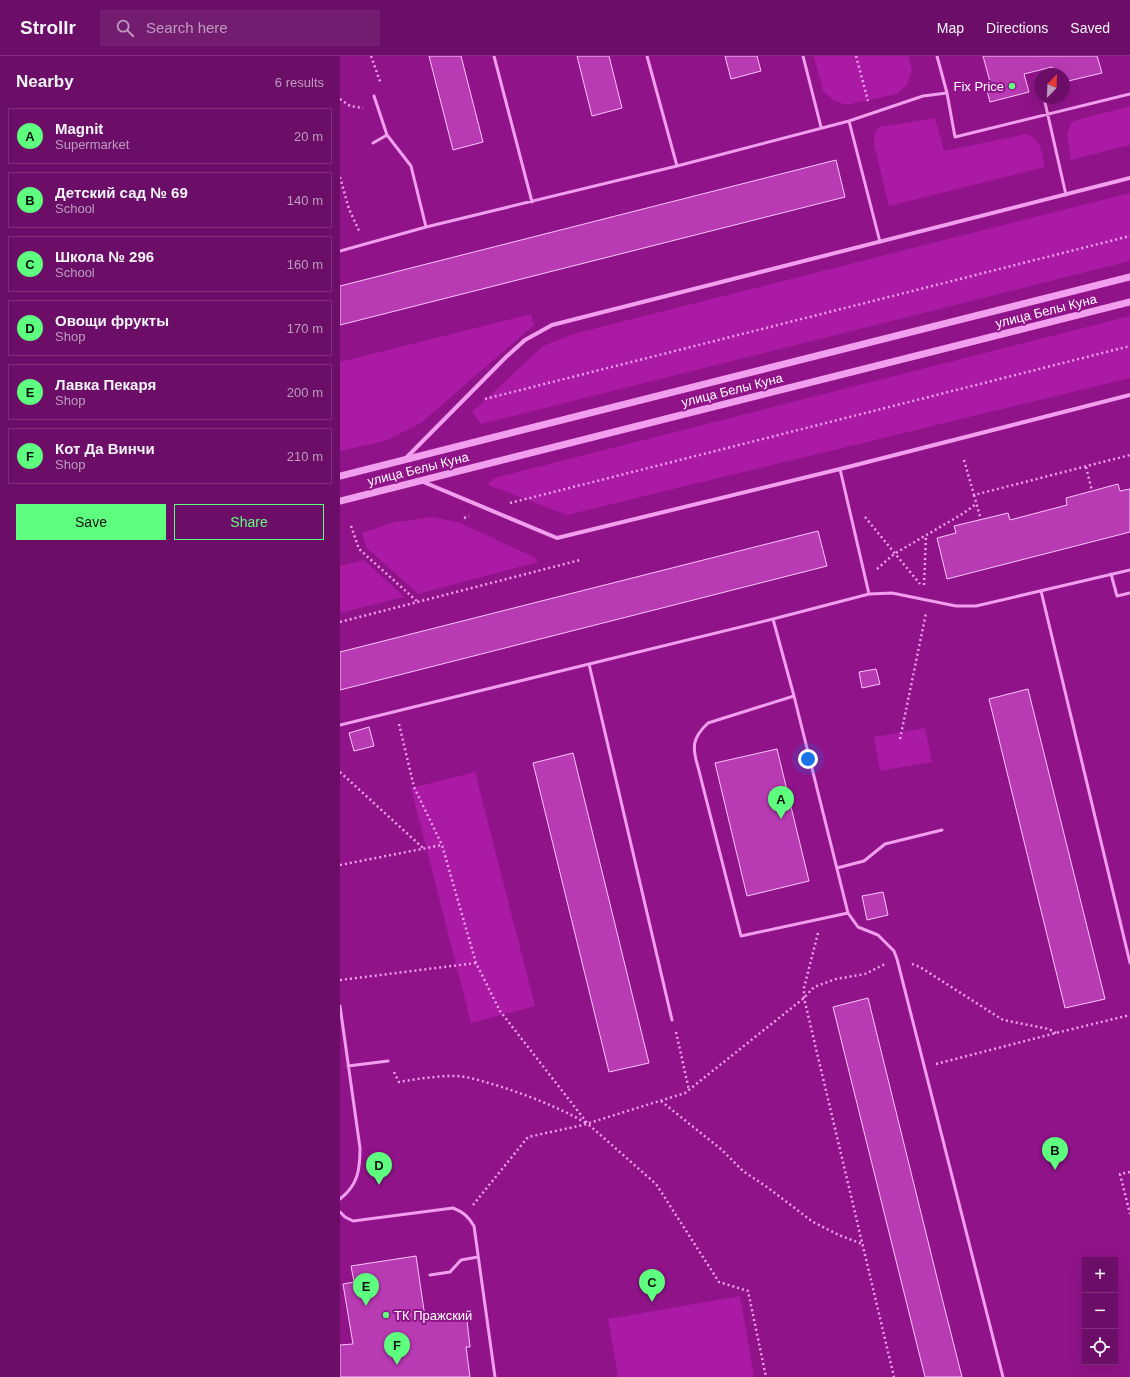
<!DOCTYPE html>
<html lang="en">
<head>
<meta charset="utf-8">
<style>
	:root { --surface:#6c0e67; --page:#741c70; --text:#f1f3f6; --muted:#be9cc0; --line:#7f2e7b; --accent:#5eff7f }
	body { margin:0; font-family:Helvetica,sans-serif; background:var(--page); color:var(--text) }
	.controls { position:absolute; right:12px; bottom:12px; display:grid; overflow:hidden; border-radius:0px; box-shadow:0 4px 16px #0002 }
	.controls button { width:36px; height:36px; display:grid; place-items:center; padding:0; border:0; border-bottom:1px solid var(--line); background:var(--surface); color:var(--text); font:20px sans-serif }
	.compass { position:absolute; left:694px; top:12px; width:36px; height:36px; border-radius:50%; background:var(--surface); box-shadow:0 4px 16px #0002; rotate:23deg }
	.you { position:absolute; left:468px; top:703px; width:14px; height:14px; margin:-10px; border:3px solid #fff; border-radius:50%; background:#1a73e8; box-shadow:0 0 0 6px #1a73e833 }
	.badge { display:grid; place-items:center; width:26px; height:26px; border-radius:50%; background:var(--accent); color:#111; font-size:13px; font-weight:700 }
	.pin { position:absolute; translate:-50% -33px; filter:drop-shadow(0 1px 2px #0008) }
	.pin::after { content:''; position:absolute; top:21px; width:14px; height:12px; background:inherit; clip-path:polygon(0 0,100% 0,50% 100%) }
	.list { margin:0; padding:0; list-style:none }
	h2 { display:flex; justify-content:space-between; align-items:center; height:52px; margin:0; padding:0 16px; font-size:17px }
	h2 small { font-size:13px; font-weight:400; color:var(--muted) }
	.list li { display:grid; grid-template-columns:26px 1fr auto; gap:12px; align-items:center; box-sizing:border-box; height:56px; margin:0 8px 8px; padding:0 8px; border:1px solid var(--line); border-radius:0px }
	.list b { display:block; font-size:15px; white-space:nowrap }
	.list p { margin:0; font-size:13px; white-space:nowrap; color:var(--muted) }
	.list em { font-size:13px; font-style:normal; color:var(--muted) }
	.actions { display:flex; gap:8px; padding:12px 16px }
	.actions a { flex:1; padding:9px 0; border:1px solid var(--accent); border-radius:0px; text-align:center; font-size:14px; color:var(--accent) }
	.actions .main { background:var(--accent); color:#111 }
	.icon { flex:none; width:22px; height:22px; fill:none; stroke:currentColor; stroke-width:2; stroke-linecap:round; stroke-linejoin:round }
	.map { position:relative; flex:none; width:790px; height:1321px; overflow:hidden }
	header { display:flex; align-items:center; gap:24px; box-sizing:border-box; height:56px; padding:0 20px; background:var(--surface); border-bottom:1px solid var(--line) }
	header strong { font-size:19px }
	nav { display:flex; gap:22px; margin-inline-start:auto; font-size:14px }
	.search { width:280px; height:36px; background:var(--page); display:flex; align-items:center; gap:10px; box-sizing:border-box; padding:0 14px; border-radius:0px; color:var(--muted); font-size:15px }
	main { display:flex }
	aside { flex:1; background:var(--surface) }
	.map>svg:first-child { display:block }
</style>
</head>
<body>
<header>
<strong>Strollr</strong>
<div class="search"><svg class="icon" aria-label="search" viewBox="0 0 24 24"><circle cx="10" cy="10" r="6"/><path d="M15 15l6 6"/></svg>Search here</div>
<nav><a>Map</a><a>Directions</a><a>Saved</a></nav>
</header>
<main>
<aside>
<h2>Nearby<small>6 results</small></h2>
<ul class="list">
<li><span class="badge">A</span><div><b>Magnit</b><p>Supermarket</p></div><em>20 m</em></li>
<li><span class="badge">B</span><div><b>Детский сад № 69</b><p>School</p></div><em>140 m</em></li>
<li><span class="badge">C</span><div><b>Школа № 296</b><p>School</p></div><em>160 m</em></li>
<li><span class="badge">D</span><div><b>Овощи фрукты</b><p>Shop</p></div><em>170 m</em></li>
<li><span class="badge">E</span><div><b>Лавка Пекаря</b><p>Shop</p></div><em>200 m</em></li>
<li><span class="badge">F</span><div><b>Кот Да Винчи</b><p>Shop</p></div><em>210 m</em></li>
</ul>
<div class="actions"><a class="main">Save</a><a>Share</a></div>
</aside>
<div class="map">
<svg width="790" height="1321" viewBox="0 0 790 1321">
	<rect width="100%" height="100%" fill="#901389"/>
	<path fill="#aa1aa4" d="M474,0H568L572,14L567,29L557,38L506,49L493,44L483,35Z
		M790,50V89L731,104L727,80L731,67L737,64Z
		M595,62L604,95L686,78C702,83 701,96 705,111L549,150L534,88C534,81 534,75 540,71Z
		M790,137V205L141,368L132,356L203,290L233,278Z
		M191,258L194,269L81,367L45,385L0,395V306Z
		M790,260V322L227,459L148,429L154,422Z
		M92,461L118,466L196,502L198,506L78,538L26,491L22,477L55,466Z
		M24,504L64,541L0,557V510Z
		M585,672L592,706L540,715L534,681Z
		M135,716L195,950L131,967L71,732Z
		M400,1240L414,1321H278L268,1263Z"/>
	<path fill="#b93bb3" stroke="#fcc5fa" d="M89,0H121L143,86L113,94Z
		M237,0H269L282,52L252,60Z
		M385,0H417L421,15L391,23Z
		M643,0H757L762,17L724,26V18H714L712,11L684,18L689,36L650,46L645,27L650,26Z
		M496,104L505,141L0,269V230Z
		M778,428L780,435L790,433V476L607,523L597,482L616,477L614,470L668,457L670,464L727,449L726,442Z
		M478,475L487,510L0,634V596Z
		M536,613L540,628L522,632L519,616Z
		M688,633L765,943L725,952L649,643Z
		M29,671L34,690L14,695L9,677Z
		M437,693L469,825L407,840L375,707Z
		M233,697L309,1007L269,1016L193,707Z
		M543,836L548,859L527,864L522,840Z
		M528,942L602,1242L622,1321H585L493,951Z
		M76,1200L85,1261L126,1256L130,1291H126L130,1321H0V1289L13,1288L3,1228L14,1226L11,1210Z"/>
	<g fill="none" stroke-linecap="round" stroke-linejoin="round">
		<path stroke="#f29eee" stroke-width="2.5" stroke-dasharray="2 3" stroke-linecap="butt" d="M31,0L41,28
			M516,0L528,45
			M0,43L10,50L23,52
			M0,121L9,153L20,177
			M145,343L790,180
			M624,404L634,439L790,399
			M746,411L752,435
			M634,439L641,464
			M170,447L790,290
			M525,461L580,528
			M124,462L129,460
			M11,470L19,493L79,547
			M537,513L554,498L624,457L636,448
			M584,529L586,480
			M0,566L240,504
			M59,668L74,731L102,789L136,907L160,955L248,1068L316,1128L379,1226L408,1235L426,1321
			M560,683L586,557
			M0,716L83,792
			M0,809L102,789
			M478,877L464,932V942L554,1321
			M572,908L580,911L663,964L709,973L716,977
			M0,924L136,907
			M336,976L349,1034
			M596,1008L716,977L790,959
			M54,1016L59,1026C77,1023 95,1020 114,1020C129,1020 144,1026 159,1030C189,1040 218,1051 246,1067
			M321,1045L382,1094L403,1115L427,1131L473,1166L499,1179L522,1188
			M790,1116L780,1118L790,1158
			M133,1149L188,1081L243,1069L345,1037L464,942L474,931L496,923L525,918L545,908"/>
		<path stroke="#f29eee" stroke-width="3" d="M154,0L192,146
			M307,0L337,110
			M463,0L481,71
			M700,25V27
			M607,37L615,81L790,38
			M34,40L47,79L71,110L86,171
			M704,42L726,139
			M509,65L583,40L607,37L597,0
			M33,87L47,79
			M0,195L86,171L337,110L509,65L540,186
			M500,413L529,538
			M771,518L777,540L790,537
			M701,535L790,907
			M433,563L454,640L508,857L518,871L538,879L554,895L557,903L663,1321
			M249,608L332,964
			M454,640L368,667C352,682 352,691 358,711L401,880L508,857
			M0,669L433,563L529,538L552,537L616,550H636L790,514
			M497,812L524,805L545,788L602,774
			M0,950L20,1092C20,1114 18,1129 0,1143
			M8,1010L48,1005
			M0,1156L5,1161L13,1165L113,1152C123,1156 128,1160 134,1170L155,1321
			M90,1219L110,1216L121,1204L138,1201"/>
		<path stroke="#f29eee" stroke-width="4" d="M66,402L166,301L185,284L212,269L790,122
			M81,425L217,482L500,413L790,339"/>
		<path stroke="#f29eee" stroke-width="7" d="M0,420L790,221
			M0,445L790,246"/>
	</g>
	<g fill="#5eff7f" stroke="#901389" stroke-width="1.5">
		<circle cx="672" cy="30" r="4"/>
		<circle cx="46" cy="1259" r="4"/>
	</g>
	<g text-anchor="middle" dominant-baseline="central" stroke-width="4" stroke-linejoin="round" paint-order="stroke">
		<g font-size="13" fill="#fff" stroke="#901389" text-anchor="end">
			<text x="664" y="30">Fix Price</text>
			<text x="54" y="1259" text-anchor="start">ТК Пражский</text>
		</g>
		<g font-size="13" fill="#fff" stroke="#901389">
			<text transform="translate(706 255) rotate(-14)">улица Белы Куна</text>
			<text transform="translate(392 334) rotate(-14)">улица Белы Куна</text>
			<text transform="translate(78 413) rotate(-14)">улица Белы Куна</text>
		</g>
	</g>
</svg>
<div class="controls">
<button>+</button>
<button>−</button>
<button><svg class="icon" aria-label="locate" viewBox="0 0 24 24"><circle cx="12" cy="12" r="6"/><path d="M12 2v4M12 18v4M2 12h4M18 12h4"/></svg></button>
</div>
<svg class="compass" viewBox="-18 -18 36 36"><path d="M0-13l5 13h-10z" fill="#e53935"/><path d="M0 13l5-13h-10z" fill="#be9cc0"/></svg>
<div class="you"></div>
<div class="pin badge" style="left:441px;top:763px">A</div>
<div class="pin badge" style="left:715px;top:1114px">B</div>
<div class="pin badge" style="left:312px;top:1246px">C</div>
<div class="pin badge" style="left:39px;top:1129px">D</div>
<div class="pin badge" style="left:26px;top:1250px">E</div>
<div class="pin badge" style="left:57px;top:1309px">F</div>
</div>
</main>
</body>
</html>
